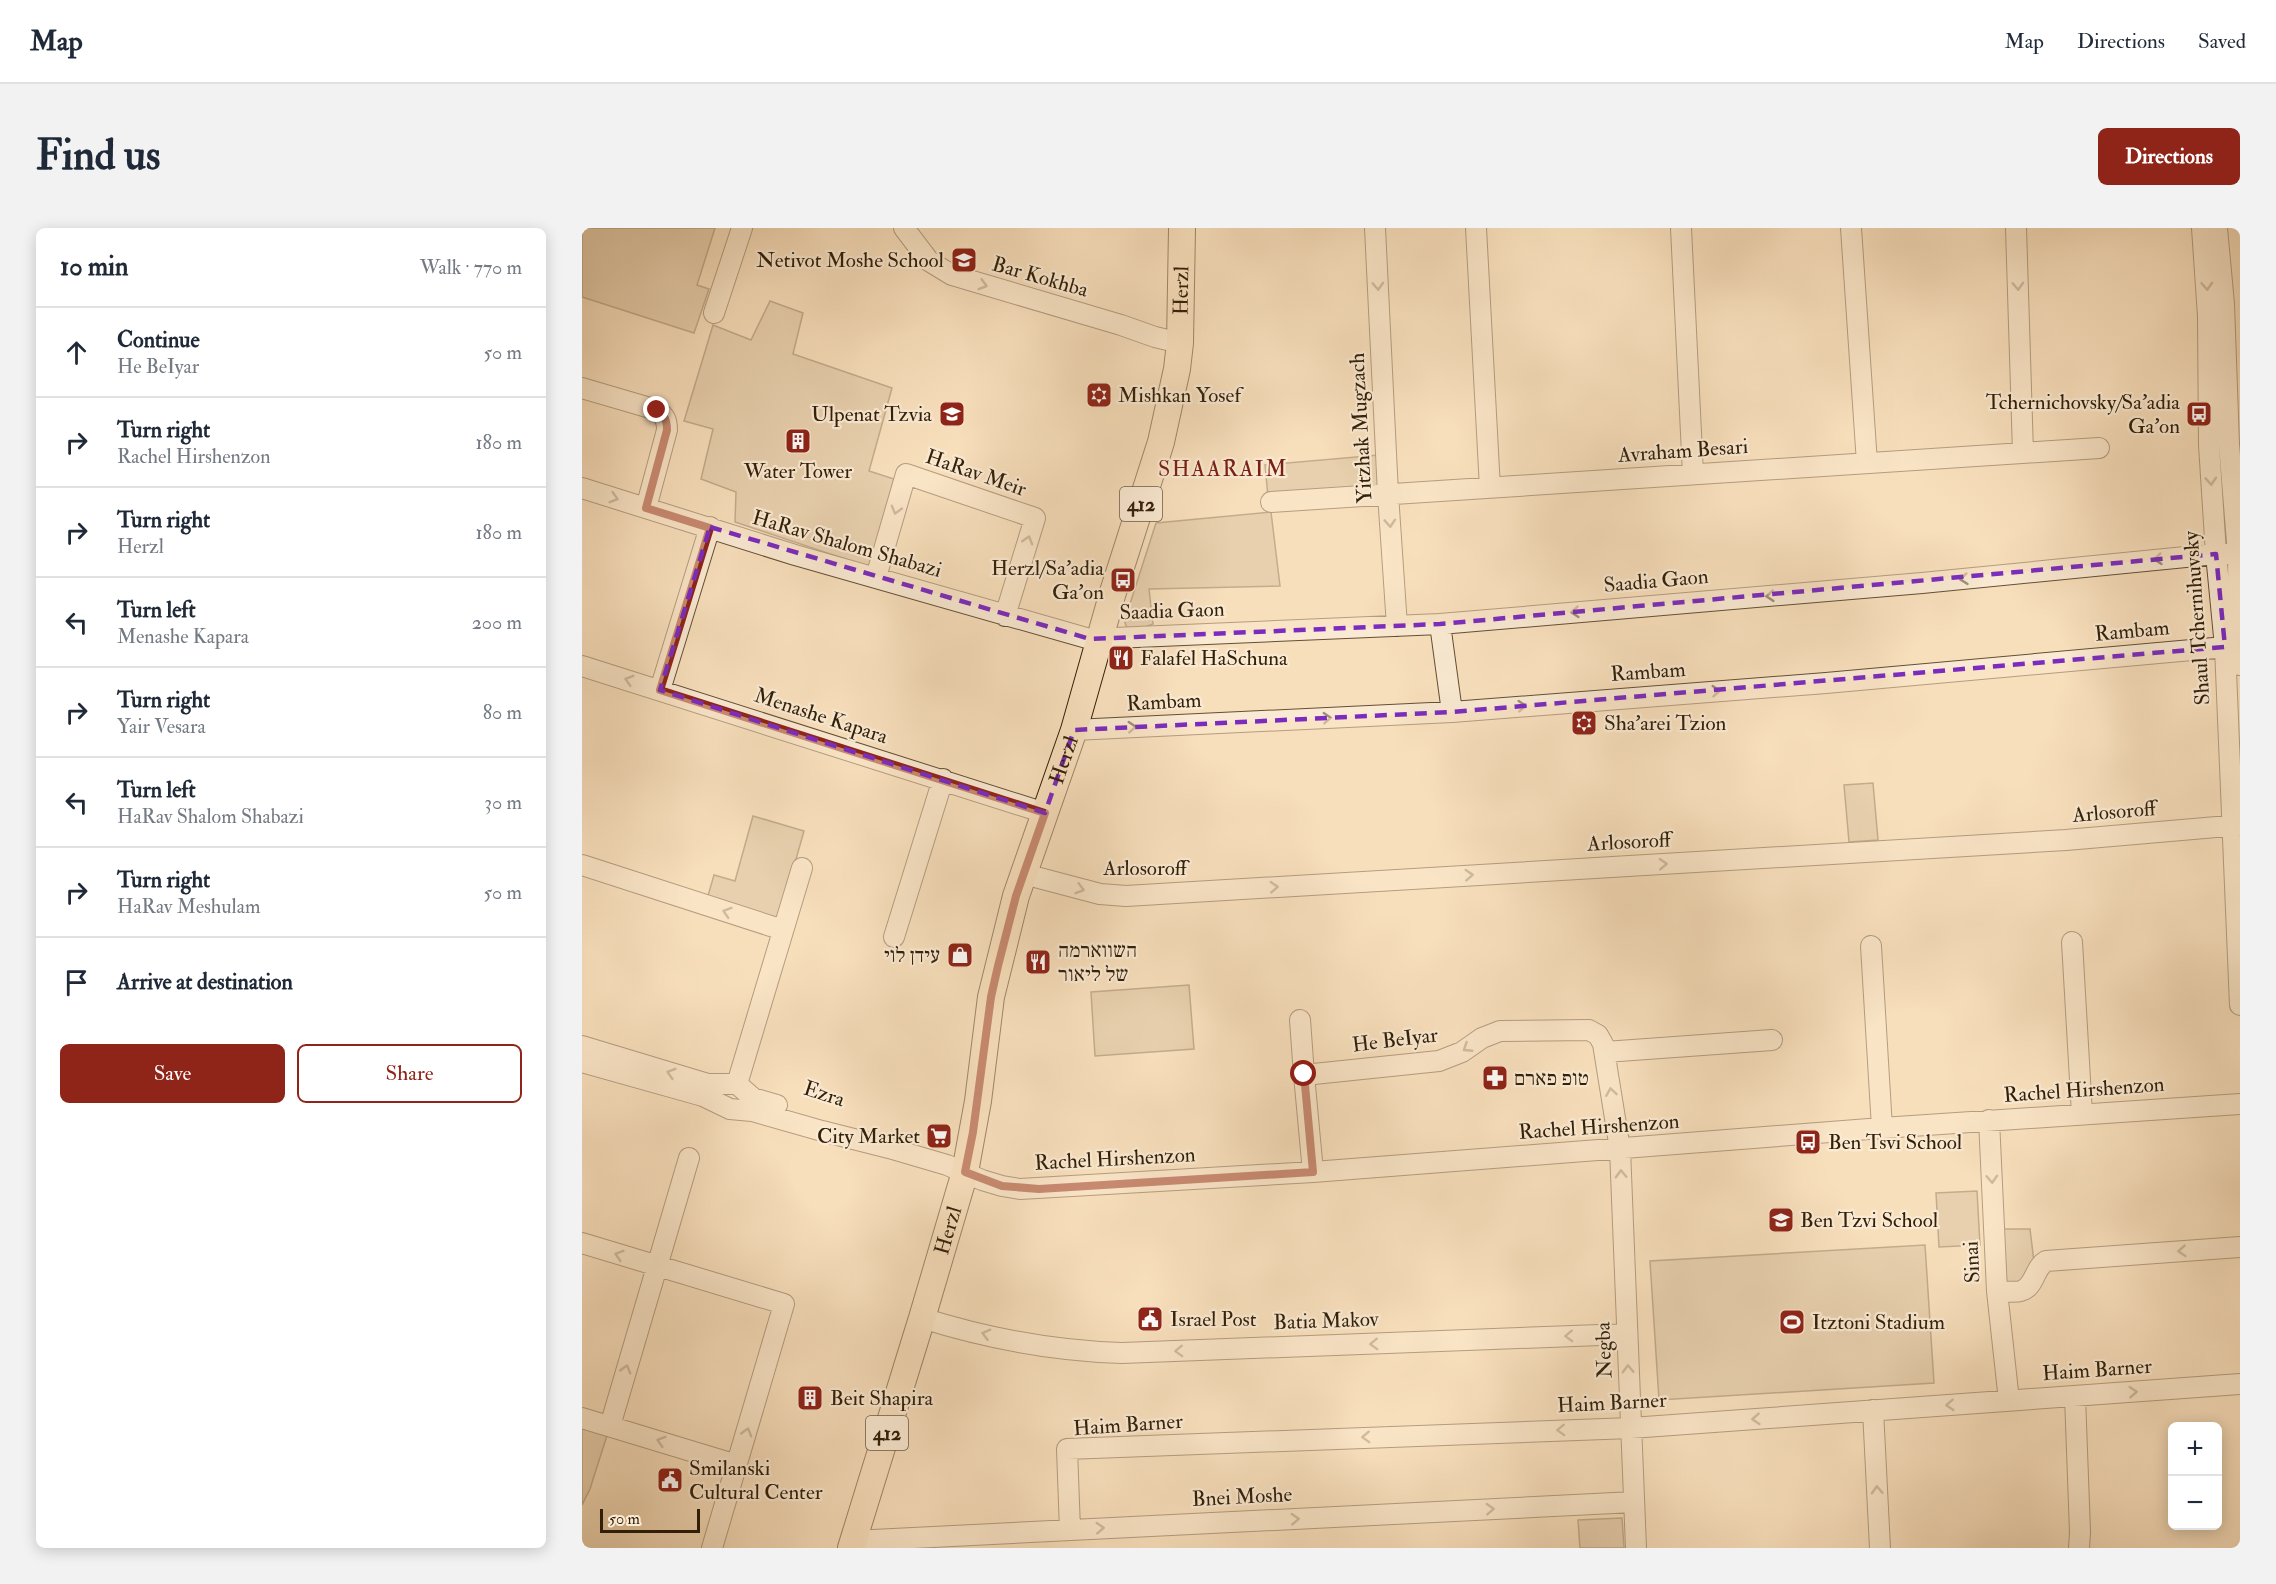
<!DOCTYPE html>
<html lang="en">
<head>
<meta charset="utf-8">
<style>
	:root { --surface:#fff; --page:#f2f2f3; --text:#1f2937; --muted:#747a83; --line:#e0e1e3; --accent:#8f2418 }
	body { margin:0; font-family:"IM FELL Double Pica","Frank Ruhl Libre",serif; background:var(--page); color:var(--text) }
	.controls { position:absolute; right:18px; bottom:18px; display:grid; overflow:hidden; border-radius:9px; box-shadow:0 3px 15px #0003 }
	.controls button { width:54px; height:54px; display:grid; place-items:center; padding:0; border:0; border-bottom:2px solid var(--line); background:var(--surface); color:var(--text); font:30px sans-serif }
	.scale { position:absolute; left:18px; bottom:15px; width:100px; box-sizing:border-box; padding-left:6px; border:3px solid #321f08; border-top:0; font-size:16px; line-height:21px; white-space:nowrap; color:#321f08; -webkit-text-stroke:4px #faead3; paint-order:stroke }
	.stop { position:absolute; width:18px; height:18px; margin:-14px; border:4px solid #8f2418; border-radius:50%; background:#fff }
	.stop.end { background:#8f2418; border-color:#fff; box-shadow:0 2px 6px #0008 }
	.list { margin:0; padding:0; list-style:none }
	h2 { display:flex; justify-content:space-between; align-items:center; height:78px; margin:0; padding:0 24px; font-size:26px }
	h2 small { font-size:20px; font-weight:400; color:var(--muted) }
	.list li { display:grid; grid-template-columns:39px 1fr auto; gap:18px; align-items:center; box-sizing:border-box; height:90px; padding:0 24px; border-top:2px solid var(--line) }
	.list b { display:block; font-size:22px; white-space:nowrap }
	.list p { margin:0; font-size:20px; white-space:nowrap; color:var(--muted) }
	.list em { font-size:20px; font-style:normal; color:var(--muted) }
	.actions { display:flex; gap:12px; padding:18px 24px }
	.actions a { flex:1; padding:14px 0; border:2px solid var(--accent); border-radius:9px; text-align:center; font-size:21px; color:var(--accent) }
	.actions .main { background:var(--accent); color:#fff }
	.icon { flex:none; width:33px; height:33px; fill:none; stroke:currentColor; stroke-width:2; stroke-linecap:round; stroke-linejoin:round }
	.map { position:relative; flex:none; width:1658px; height:1320px; overflow:hidden; border-radius:9px }
	header { display:flex; align-items:center; gap:36px; box-sizing:border-box; height:84px; padding:0 30px; background:var(--surface); border-bottom:2px solid var(--line) }
	header strong { font-size:28px }
	nav { display:flex; gap:33px; margin-inline-start:auto; font-size:21px }
	.intro { display:flex; align-items:center; justify-content:space-between; box-sizing:border-box; height:144px; padding:0 36px }
	h1 { margin:0; font-size:42px }
	.button { padding:15px 27px; border-radius:9px; background:var(--accent); color:#fff; font-size:21px; font-weight:700 }
	main { display:flex; gap:36px; padding:0 36px }
	aside { flex:1; background:var(--surface); border-radius:9px; box-shadow:0 3px 15px #0003 }
	.map>svg:first-child { display:block }
</style>
</head>
<body>
<header>
<strong>Map</strong>
<nav><a>Map</a><a>Directions</a><a>Saved</a></nav>
</header>
<div class="intro"><h1>Find us</h1><a class="button">Directions</a></div>
<main>
<aside>
<h2>10 min<small>Walk · 770 m</small></h2>
<ul class="list">
<li><svg class="icon" aria-label="ahead" viewBox="0 0 24 24"><path d="M12 20V5M6 11l6-6 6 6"/></svg><div><b>Continue</b><p>He BeIyar</p></div><em>50 m</em></li>
<li><svg class="icon" aria-label="right" viewBox="0 0 24 24"><path d="M7 20v-9h11M14 6l5 5-5 5"/></svg><div><b>Turn right</b><p>Rachel Hirshenzon</p></div><em>180 m</em></li>
<li><svg class="icon" aria-label="right" viewBox="0 0 24 24"><path d="M7 20v-9h11M14 6l5 5-5 5"/></svg><div><b>Turn right</b><p>Herzl</p></div><em>180 m</em></li>
<li><svg class="icon" aria-label="left" viewBox="0 0 24 24"><path d="M17 20v-9H6M10 6l-5 5 5 5"/></svg><div><b>Turn left</b><p>Menashe Kapara</p></div><em>200 m</em></li>
<li><svg class="icon" aria-label="right" viewBox="0 0 24 24"><path d="M7 20v-9h11M14 6l5 5-5 5"/></svg><div><b>Turn right</b><p>Yair Vesara</p></div><em>80 m</em></li>
<li><svg class="icon" aria-label="left" viewBox="0 0 24 24"><path d="M17 20v-9H6M10 6l-5 5 5 5"/></svg><div><b>Turn left</b><p>HaRav Shalom Shabazi</p></div><em>30 m</em></li>
<li><svg class="icon" aria-label="right" viewBox="0 0 24 24"><path d="M7 20v-9h11M14 6l5 5-5 5"/></svg><div><b>Turn right</b><p>HaRav Meshulam</p></div><em>50 m</em></li>
<li><svg class="icon" aria-label="arrive" viewBox="0 0 24 24"><path d="M6 21V4h12l-3 4 3 4H6"/></svg><div><b>Arrive at destination</b></div></li>
</ul>
<div class="actions"><a class="main">Save</a><a>Share</a></div>
</aside>
<div class="map">
<svg width="1658" height="1320" viewBox="0 0 1658 1320">
	<rect width="100%" height="100%" fill="#f8dfbc"/>
	<filter id="stains"><feTurbulence type="fractalNoise" baseFrequency=".00333" numOctaves="4"/><feColorMatrix values="0 0 0 0 .2 0 0 0 0 .09 0 0 0 0 .02 0 0 0 .5 -.17"/></filter>
	<radialGradient id="worn" r=".72"><stop offset=".6" stop-color="#630" stop-opacity="0"/><stop offset="1" stop-color="#630" stop-opacity=".3"/></radialGradient>
	<path fill="#d6be9d" stroke="#846e52" stroke-width="1.5" d="M0,0H133L115,57L127,61L112,105L0,69Z
		M188,73L221,85L211,126L310,160L287,243L312,251L287,339L153,294L154,264L119,251L131,201L102,193L131,97L169,112Z
		M797,227L800,259L686,269L683,237Z
		M689,284L698,358L567,361L571,396L553,403L545,400L543,395L546,382L574,295Z
		M1291,555L1296,612L1267,614L1262,557Z
		M171,588L222,603L197,691L125,671L132,647L153,653Z
		M607,757L612,821L513,828L509,764Z
		M1395,963L1398,1017L1357,1019L1354,965Z
		M1420,1001H1448L1452,1034L1444,1054L1423,1055Z
		M1343,1017L1352,1155L1077,1172L1068,1033Z
		M0,1191L28,1198L8,1261L0,1277Z
		M1040,1290L1042,1320H998L996,1292Z"/>
	<g fill="none" stroke-linecap="round" stroke-linejoin="round">
		<g stroke="#644f35" stroke-width="22">
			<path id="minor" d="M322,0L347,33L370,47L539,97L573,109L598,115
				M793,0L806,266L815,398
				M894,0L908,260
				M1099,0L1111,246
				M1269,0L1285,235
				M1434,0L1441,225
				M1620,0L1626,88L1627,217L1634,326L1643,419L1658,777
				M1635,0L1642,76L1647,216L1656,326L1657,437
				M132,85L160,0
				M0,160L75,182C83,188 85,192 85,202L64,280
				M0,260L213,327L508,411L858,396L1340,355L1634,326H1658
				M689,274L1517,220
				M294,349L324,246L453,290L423,388
				M858,396L870,484
				M0,438L463,585
				M78,462L128,299
				M492,502L870,484L1244,455L1643,419
				M0,637L201,702
				M442,646L518,666L544,668L1484,612L1658,597
				M312,709L361,551
				M1490,714L1500,886
				M1289,718L1300,900
				M718,792L722,847
				M0,818L126,856H155L171,870L195,877
				M1023,824L1190,812
				M0,834L121,868L148,881L170,883L240,903L307,920L365,937L400,952L420,958L438,961L731,944L1300,900L1658,876
				M155,856L220,640
				M1407,892L1415,1063L1427,1173
				M731,944L722,847L857,833L880,824L900,810L918,803L1007,802L1016,807L1021,816L1038,921L1054,1320
				M0,1015L202,1076L130,1320
				M1415,1063C1423,1063 1432,1065 1439,1063C1453,1059 1452,1040 1464,1033L1658,1019
				M340,1090C407,1111 471,1123 540,1125L1045,1106
				M1493,1168L1498,1304L1497,1320
				M1291,1182L1298,1320
				M0,1190L155,1237
				M28,1198L107,930
				M488,1302L485,1221L1049,1200L1658,1156
				M271,1313L1052,1274"/>
		</g>
		<g stroke="#321f08" stroke-width="28">
			<g id="major">
				<path id="s1" d="M269,1320L340,1090L383,944L396,873L409,769L434,668L492,502L531,364L579,214L595,141L598,115L600,0"/>
			</g>
		</g>
		<use href="#minor" stroke="#faead3" stroke-width="20"/>
		<use href="#major" stroke="#f8dfbc" stroke-width="26"/>
	</g>
	<defs><path id="oneway-chevron" d="M-2-3.5L2.5 0L-2 3.5" fill="none" stroke-width="1.6" stroke-linecap="round" stroke-linejoin="round" transform="scale(1.5)"/></defs>
	<g stroke="#a08f78">
		<use href="#oneway-chevron" transform="translate(401 57) rotate(16)"/>
		<use href="#oneway-chevron" transform="translate(796 58) rotate(87)"/>
		<use href="#oneway-chevron" transform="translate(1436 58) rotate(88)"/>
		<use href="#oneway-chevron" transform="translate(1625 58) rotate(87)"/>
		<use href="#oneway-chevron" transform="translate(1629 253) rotate(86)"/>
		<use href="#oneway-chevron" transform="translate(32 270) rotate(17)"/>
		<use href="#oneway-chevron" transform="translate(314 282) rotate(106)"/>
		<use href="#oneway-chevron" transform="translate(808 295) rotate(86)"/>
		<use href="#oneway-chevron" transform="translate(446 312) rotate(-73)"/>
		<use href="#oneway-chevron" transform="translate(1576 331) rotate(174)"/>
		<use href="#oneway-chevron" transform="translate(1382 351) rotate(174)"/>
		<use href="#oneway-chevron" transform="translate(1188 368) rotate(175)"/>
		<use href="#oneway-chevron" transform="translate(993 384) rotate(175)"/>
		<use href="#oneway-chevron" transform="translate(47 452) rotate(-163)"/>
		<use href="#oneway-chevron" transform="translate(1134 463) rotate(-4)"/>
		<use href="#oneway-chevron" transform="translate(940 478) rotate(-4)"/>
		<use href="#oneway-chevron" transform="translate(745 490) rotate(-3)"/>
		<use href="#oneway-chevron" transform="translate(550 499) rotate(-3)"/>
		<use href="#oneway-chevron" transform="translate(1081 636) rotate(-3)"/>
		<use href="#oneway-chevron" transform="translate(887 647) rotate(-3)"/>
		<use href="#oneway-chevron" transform="translate(692 659) rotate(-3)"/>
		<use href="#oneway-chevron" transform="translate(498 661) rotate(16)"/>
		<use href="#oneway-chevron" transform="translate(145 684) rotate(-162)"/>
		<use href="#oneway-chevron" transform="translate(885 820) rotate(147)"/>
		<use href="#oneway-chevron" transform="translate(89 845) rotate(-163)"/>
		<use href="#oneway-chevron" transform="translate(1029 864) rotate(-99)"/>
		<use href="#oneway-chevron" transform="translate(1039 946) rotate(-92)"/>
		<use href="#oneway-chevron" transform="translate(1410 951) rotate(87)"/>
		<use href="#oneway-chevron" transform="translate(1600 1023) rotate(176)"/>
		<use href="#oneway-chevron" transform="translate(37 1027) rotate(-163)"/>
		<use href="#oneway-chevron" transform="translate(404 1106) rotate(-165)"/>
		<use href="#oneway-chevron" transform="translate(987 1108) rotate(178)"/>
		<use href="#oneway-chevron" transform="translate(792 1116) rotate(178)"/>
		<use href="#oneway-chevron" transform="translate(597 1123) rotate(178)"/>
		<use href="#oneway-chevron" transform="translate(44 1141) rotate(-74)"/>
		<use href="#oneway-chevron" transform="translate(1046 1141) rotate(-92)"/>
		<use href="#oneway-chevron" transform="translate(1551 1164) rotate(-4)"/>
		<use href="#oneway-chevron" transform="translate(1368 1177) rotate(176)"/>
		<use href="#oneway-chevron" transform="translate(1174 1191) rotate(176)"/>
		<use href="#oneway-chevron" transform="translate(979 1202) rotate(178)"/>
		<use href="#oneway-chevron" transform="translate(165 1204) rotate(-74)"/>
		<use href="#oneway-chevron" transform="translate(784 1209) rotate(178)"/>
		<use href="#oneway-chevron" transform="translate(79 1213) rotate(-163)"/>
		<use href="#oneway-chevron" transform="translate(1295 1262) rotate(-93)"/>
		<use href="#oneway-chevron" transform="translate(908 1281) rotate(-3)"/>
		<use href="#oneway-chevron" transform="translate(713 1291) rotate(-3)"/>
		<use href="#oneway-chevron" transform="translate(518 1300) rotate(-3)"/>
	</g>
	<g fill="none" stroke-linecap="round" stroke-linejoin="round">
		<path stroke="#8f2418" stroke-width="8" d="M75,182C83,188 85,192 85,202L64,280L128,300L78,462L463,585L434,668L416,738L409,769L391,904L383,944L420,958L457,961L731,944L722,846"/>
	</g>
	<path d="M0 0H1658V1320H0ZM128,299L508,411L858,396L1634,326L1643,419L870,484L492,502L463,585L78,462Z" fill="#f8dfbc" fill-opacity=".55" fill-rule="evenodd"/>
	<path fill="none" stroke="#7b2cbf" stroke-width="4.5" stroke-dasharray="12 8" stroke-linejoin="round" d="M128,299L508,411L858,396L1634,326L1643,419L870,484L492,502L463,585L78,462Z"/>
	<defs>
		<g id="school-square" transform="scale(1.35)"><rect x="-9" y="-9" width="18" height="18" rx="4" fill="#8f2418" stroke="#faead3"/><path d="M0-5L7-2L0 1L-7-2ZM-4 1L0 2.5L4 1V4Q0 6-4 4Z" fill="#fff"/></g>
		<g id="synagogue-square" transform="scale(1.35)"><rect x="-9" y="-9" width="18" height="18" rx="4" fill="#8f2418" stroke="#faead3"/><path d="M0-6.5L5.6 3.2H-5.6ZM0 6.5L5.6-3.2H-5.6Z" fill="#fff"/></g>
		<g id="bus-square" transform="scale(1.35)"><rect x="-9" y="-9" width="18" height="18" rx="4" fill="#8f2418" stroke="#faead3"/><path d="M-5-6H5V4H4V6H2V4H-2V6H-4V4H-5ZM-3.5-4V0h7V-4ZM-3.5 1.2v1.5H-2V1.2ZM2 1.2v1.5H3.5V1.2Z" fill="#fff"/></g>
		<g id="building-square" transform="scale(1.35)"><rect x="-9" y="-9" width="18" height="18" rx="4" fill="#8f2418" stroke="#faead3"/><path d="M-4-6H4V6H1V3H-1V6H-4ZM-2.5-4.3h1.7v1.8h-1.7ZM.8-4.3h1.7v1.8H.8ZM-2.5-1h1.7V.8h-1.7ZM.8-1h1.7V.8H.8Z" fill="#fff"/></g>
		<g id="restaurant-square" transform="scale(1.35)"><rect x="-9" y="-9" width="18" height="18" rx="4" fill="#8f2418" stroke="#faead3"/><path d="M-5-6h1v4h1v-4h1v4h1v-4h1v5L-1.5 .5V6h-2V.5L-5-1ZM5-6V6H3V1.5H1.5Q1.5-4 5-6Z" fill="#fff"/></g>
		<g id="shop-square" transform="scale(1.35)"><rect x="-9" y="-9" width="18" height="18" rx="4" fill="#8f2418" stroke="#faead3"/><path d="M-5-2.5h2.3a2.7 3.5 0 0 1 5.4 0H5L5.5 6h-11ZM-1.5-2.5h3a1.5 2.3 0 0 0-3 0Z" fill="#fff"/></g>
		<g id="pharmacy-square" transform="scale(1.35)"><rect x="-9" y="-9" width="18" height="18" rx="4" fill="#8f2418" stroke="#faead3"/><path d="M-2-6h4v4h4v4h-4v4h-4v-4h-4v-4h4Z" fill="#fff"/></g>
		<g id="supermarket-square" transform="scale(1.35)"><rect x="-9" y="-9" width="18" height="18" rx="4" fill="#8f2418" stroke="#faead3"/><path d="M-6-5.5h2.5l.6 2H6L4.5 2H-2.5L-4.4-4H-6ZM-1.5 3.2a1.3 1.3 0 1 0 .1 0ZM3 3.2a1.3 1.3 0 1 0 .1 0Z" fill="#fff"/></g>
		<g id="civic-square" transform="scale(1.35)"><rect x="-9" y="-9" width="18" height="18" rx="4" fill="#8f2418" stroke="#faead3"/><path d="M-.6-6.5H3V-4.5H.6V-3L4-1V1h2V6H-6V1h2V-1L-.6-3ZM-1.2 2.5V6h2.4V2.5Z" fill="#fff"/></g>
		<g id="stadium-square" transform="scale(1.35)"><rect x="-9" y="-9" width="18" height="18" rx="4" fill="#8f2418" stroke="#faead3"/><path d="M0-5a6.5 5 0 1 0 0 10a6.5 5 0 1 0 0-10ZM-3.5-1.8h7v3.6h-7Z" fill="#fff"/></g>
	</defs>
	<g fill-rule="evenodd">
		<use href="#school-square" x="382" y="32"/>
		<use href="#synagogue-square" x="517" y="167"/>
		<use href="#school-square" x="370" y="186"/>
		<use href="#bus-square" x="1617" y="186"/>
		<use href="#building-square" x="216" y="213"/>
		<use href="#bus-square" x="541" y="352"/>
		<use href="#restaurant-square" x="539" y="430"/>
		<use href="#synagogue-square" x="1002" y="495"/>
		<use href="#shop-square" x="378" y="727"/>
		<use href="#restaurant-square" x="456" y="734"/>
		<use href="#pharmacy-square" x="913" y="850"/>
		<use href="#supermarket-square" x="357" y="908"/>
		<use href="#bus-square" x="1226" y="914"/>
		<use href="#school-square" x="1199" y="992"/>
		<use href="#civic-square" x="568" y="1091"/>
		<use href="#stadium-square" x="1210" y="1094"/>
		<use href="#building-square" x="228" y="1170"/>
		<use href="#civic-square" x="88" y="1252"/>
	</g>
	<g text-anchor="middle" dominant-baseline="central" stroke-width="4.5" stroke-linejoin="round" paint-order="stroke">
		<g fill="#faead3" stroke="#6e5c45" stroke-width="1.5">
			<rect x="538" y="259" width="42" height="34" rx="4.5"/>
			<rect x="284" y="1188" width="42" height="34" rx="4.5"/>
		</g>
		<g font-size="20" font-weight="bold" fill="#321f08">
			<text x="559" y="276">412</text>
			<text x="305" y="1205">412</text>
		</g>
		<g font-size="21" fill="#321f08" stroke="#faead3" text-anchor="start">
			<text x="362" y="32" text-anchor="end">Netivot Moshe School</text>
			<text x="536" y="167">Mishkan Yosef</text>
			<text x="1598" y="174" text-anchor="end">Tchernichovsky/Sa'adia<tspan x="1598" dy="24">Ga'on</tspan></text>
			<text x="350" y="186" text-anchor="end">Ulpenat Tzvia</text>
			<text x="216" y="243" text-anchor="middle">Water Tower</text>
			<text x="522" y="340" text-anchor="end">Herzl/Sa'adia<tspan x="522" dy="24">Ga'on</tspan></text>
			<text x="558" y="430">Falafel HaSchuna</text>
			<text x="1022" y="495">Sha'arei Tzion</text>
			<text x="476" y="722">השווארמה<tspan x="476" dy="24">של ליאור</tspan></text>
			<text x="358" y="727" text-anchor="end">עידן לוי</text>
			<text x="932" y="850">טופ פארם</text>
			<text x="338" y="908" text-anchor="end">City Market</text>
			<text x="1246" y="914">Ben Tsvi School</text>
			<text x="1218" y="992">Ben Tzvi School</text>
			<text x="588" y="1091">Israel Post</text>
			<text x="1230" y="1094">Itztoni Stadium</text>
			<text x="248" y="1170">Beit Shapira</text>
			<text x="107" y="1240">Smilanski<tspan x="107" dy="24">Cultural Center</tspan></text>
		</g>
		<g font-size="21" fill="#321f08" stroke="#faead3">
			<text transform="translate(458 49) rotate(16)">Bar Kokhba</text>
			<text stroke="none"><textPath href="#s1" startOffset="1304">Herzl</textPath></text>
			<text transform="translate(779 200) rotate(-93)">Yitzhak Mugzach</text>
			<text transform="translate(1101 223) rotate(-4)">Avraham Besari</text>
			<text transform="translate(394 245) rotate(19)">HaRav Meir</text>
			<text transform="translate(265 316) rotate(16)">HaRav Shalom Shabazi</text>
			<text transform="translate(1074 353) rotate(-5)">Saadia Gaon</text>
			<text transform="translate(590 383) rotate(-2)">Saadia Gaon</text>
			<text transform="translate(1615 390) rotate(-94)">Shaul Tchernihuvsky</text>
			<text transform="translate(1550 403) rotate(-5)">Rambam</text>
			<text transform="translate(1066 444) rotate(-4)">Rambam</text>
			<text transform="translate(582 474) rotate(-3)">Rambam</text>
			<text transform="translate(239 488) rotate(18)">Menashe Kapara</text>
			<text stroke="none"><textPath href="#s1" startOffset="818">Herzl</textPath></text>
			<text transform="translate(1532 584) rotate(-5)">Arlosoroff</text>
			<text transform="translate(1047 614) rotate(-3)">Arlosoroff</text>
			<text x="563" y="640">Arlosoroff</text>
			<text transform="translate(813 812) rotate(-7)">He BeIyar</text>
			<text transform="translate(1502 862) rotate(-4)">Rachel Hirshenzon</text>
			<text transform="translate(242 866) rotate(18)">Ezra</text>
			<text transform="translate(1017 899) rotate(-4)">Rachel Hirshenzon</text>
			<text transform="translate(533 931) rotate(-3)">Rachel Hirshenzon</text>
			<text stroke="none"><textPath href="#s1" startOffset="332">Herzl</textPath></text>
			<text transform="translate(1390 1034) rotate(-93)">Sinai</text>
			<text transform="translate(744 1093) rotate(-2)">Batia Makov</text>
			<text transform="translate(1022 1122) rotate(-92)">Negba</text>
			<text transform="translate(1515 1142) rotate(-4)">Haim Barner</text>
			<text transform="translate(1030 1175) rotate(-3)">Haim Barner</text>
			<text transform="translate(546 1197) rotate(-4)">Haim Barner</text>
			<text transform="translate(660 1269) rotate(-3)">Bnei Moshe</text>
		</g>
		<g font-size="22" letter-spacing="1.5" fill="#7a1f14" stroke="#faead3">
			<text x="641" y="241">SHAARAIM</text>
		</g>
	</g>
	<rect width="100%" height="100%" filter="url(#stains)"/>
	<rect width="100%" height="100%" fill="url(#worn)"/>
</svg>
<div class="controls">
<button>+</button>
<button>−</button>
</div>
<div class="scale">50 m</div>
<div class="stop" style="left:722px;top:846px"></div>
<div class="stop end" style="left:75px;top:182px"></div>
</div>
</main>
</body>
</html>
